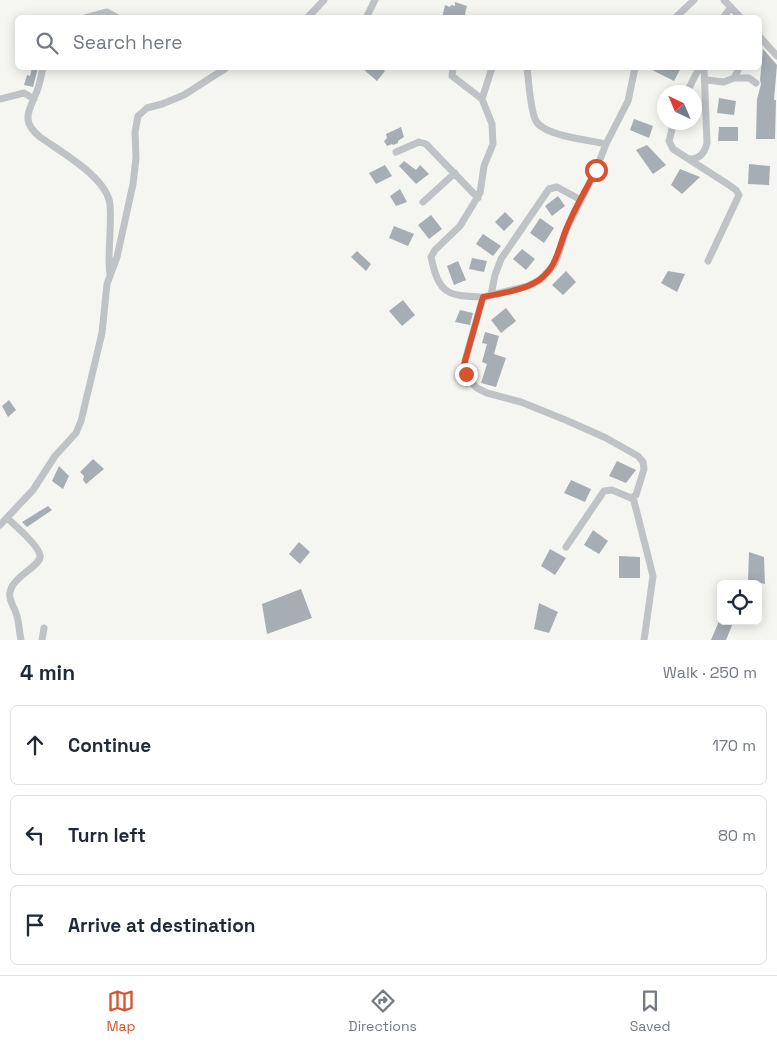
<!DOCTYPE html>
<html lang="en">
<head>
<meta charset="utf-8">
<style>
	:root { --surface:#fff; --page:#f6f6f7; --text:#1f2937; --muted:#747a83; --line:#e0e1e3; --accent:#d75330 }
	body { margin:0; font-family:"Space Grotesk",sans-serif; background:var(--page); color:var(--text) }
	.controls { position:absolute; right:15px; bottom:15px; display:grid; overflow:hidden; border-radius:8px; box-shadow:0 2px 12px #0003 }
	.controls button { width:45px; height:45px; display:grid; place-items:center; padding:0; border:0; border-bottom:1px solid var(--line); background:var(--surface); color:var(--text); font:25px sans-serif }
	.compass { position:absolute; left:657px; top:85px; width:45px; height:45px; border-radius:50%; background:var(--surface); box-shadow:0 2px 12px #0003; rotate:316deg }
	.stop { position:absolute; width:15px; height:15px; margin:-11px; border:4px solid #d75330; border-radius:50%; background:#fff }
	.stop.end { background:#d75330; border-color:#fff; box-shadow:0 1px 5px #0008 }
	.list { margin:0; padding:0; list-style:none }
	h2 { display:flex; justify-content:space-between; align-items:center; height:65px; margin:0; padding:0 20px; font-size:21px }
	h2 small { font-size:16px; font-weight:400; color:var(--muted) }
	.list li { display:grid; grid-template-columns:32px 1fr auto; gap:15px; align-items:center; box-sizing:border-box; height:80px; margin:0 10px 10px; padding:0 10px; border:1px solid var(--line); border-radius:8px }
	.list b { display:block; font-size:19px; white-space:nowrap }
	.list em { font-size:16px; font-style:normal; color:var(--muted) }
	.icon { flex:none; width:28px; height:28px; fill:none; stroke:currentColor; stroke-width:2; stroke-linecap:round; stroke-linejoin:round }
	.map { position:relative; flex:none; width:777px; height:640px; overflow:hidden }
	.search { position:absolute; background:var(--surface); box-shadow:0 2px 12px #0003; left:15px; right:15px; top:15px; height:55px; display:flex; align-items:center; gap:12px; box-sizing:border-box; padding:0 18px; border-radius:8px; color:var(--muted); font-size:19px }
	.sheet { height:335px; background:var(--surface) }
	nav { display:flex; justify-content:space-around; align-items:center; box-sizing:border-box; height:70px; border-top:1px solid var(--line); background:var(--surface); font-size:14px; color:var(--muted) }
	nav a { display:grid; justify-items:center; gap:2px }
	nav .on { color:var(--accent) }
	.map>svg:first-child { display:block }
</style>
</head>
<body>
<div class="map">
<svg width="777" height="640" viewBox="0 0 777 640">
	<rect width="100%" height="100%" fill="#f5f5f2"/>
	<path fill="#a6aeb3" d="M455,2L467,6L464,18H442L445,5L450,7L451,5L455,6Z
		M763,49L777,65L774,100H776L775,139H756L757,99L761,84L760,80Z
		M32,68H38L33,87L24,85L27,75L30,76Z
		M362,68H381L385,71L377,81Z
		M648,68H681L674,81Z
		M719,98L736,101L734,115L717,113Z
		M634,119L653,126L649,138L630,130Z
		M401,127L404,137L398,141V143L393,145L392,144L387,146L384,141L387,138L386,134Z
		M719,127H738V141H718Z
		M647,145L666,165L653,174L636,150Z
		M404,161L416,170L420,165L429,174L416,184L399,166Z
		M749,164L770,166L769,185L748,184Z
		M385,165L392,176L376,184L369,173Z
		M680,169L700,177L682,194L671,185Z
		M400,189L407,202L396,206L390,196Z
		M558,196L565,206L552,216L545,206Z
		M505,212L514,221L504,231L495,222Z
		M431,215L442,229L429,239L418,225Z
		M540,218L554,228L544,243L530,233Z
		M394,226L414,234L408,246L389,238Z
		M483,234L501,246L493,256L476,244Z
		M522,249L535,259L526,270L513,259Z
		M357,251L371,264L366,271L351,257Z
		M472,258L487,261L484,272L469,269Z
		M458,261L466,280L454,285L447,266Z
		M566,271L576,282L563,295L552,285Z
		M668,271L685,274L677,292L661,283Z
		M403,300L415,315L402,326L389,311Z
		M506,308L516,321L501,333L491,320Z
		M460,310L473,313L470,325L455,322Z
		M485,332L499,336L494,354L506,358L496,387L481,383L487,364L482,362L487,344L482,343Z
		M9,400L16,410L8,417L2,406Z
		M93,459L104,469L86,484L83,480L84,476L80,472Z
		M617,461L636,470L626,483L609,476Z
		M59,466L69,476L63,489L52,481Z
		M571,480L591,489L585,502L564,493Z
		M48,506L52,510L27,527L22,522Z
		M593,530L608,541L599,554L584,545Z
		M299,542L310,552L300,564L289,554Z
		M550,549L566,558L555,575L541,566Z
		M749,552L764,557L765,584L748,580Z
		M619,556L640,557V578H619Z
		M301,589L312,618L267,634L262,604Z
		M539,603L558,612L549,633L534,629Z
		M719,621L733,623L726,640H711Z"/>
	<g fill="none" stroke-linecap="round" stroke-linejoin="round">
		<path stroke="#bfc3c6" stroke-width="7" d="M724,0L741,18
			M85,18L107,12L118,18
			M307,18L324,0
			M366,18L375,0
			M675,18L694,0
			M723,18L731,7
			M760,37L777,56
			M43,68C41,75 40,84 37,91C29,111 20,121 40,137C61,152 108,178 110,205C112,229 107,252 110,275
			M453,68L452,76L482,99
			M527,68C529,82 530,110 536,121C544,136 590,140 606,144
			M734,78H749L756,83
			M706,80L724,82L734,78L739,68
			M687,92L699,68
			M0,99L24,93L34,99
			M674,122L669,141L673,149L729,185L736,190L739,195L708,261
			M396,152L419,142L426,144L478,198
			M690,159C700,159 705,152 707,143L704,68
			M423,202L455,173
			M491,295L495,275L501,259L549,189L557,187L581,200
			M483,297C447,296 439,294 431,257L435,250L460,226L480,193L484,166L493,144L492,124L482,99L492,68
			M633,497L653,576L644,640
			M7,518C15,525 38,545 40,555C43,565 13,576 10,592C8,600 14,606 16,613C19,621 19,631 21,640
			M0,525L33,490L55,456L76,433L81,421L102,333L107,284L117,257L133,184L136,158L135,132L138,116L147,108L162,104L184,95L226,68
			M566,547L604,491L612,490L631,498L636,495L644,469L643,462L638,456L606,438L568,421L521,402L487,393L477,388L469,380L464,367L465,361L483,297L528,286L540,280L554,265L558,256L566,230L596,170L606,144L628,101L635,68
			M42,640L44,628"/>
	</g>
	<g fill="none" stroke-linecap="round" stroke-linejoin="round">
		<path stroke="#d75330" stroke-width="6" d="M466,374L464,367L465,361L483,297C501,293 523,291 539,280C557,267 558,249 566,230C574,209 586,190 596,170"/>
	</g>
</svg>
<div class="controls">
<button><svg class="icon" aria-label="locate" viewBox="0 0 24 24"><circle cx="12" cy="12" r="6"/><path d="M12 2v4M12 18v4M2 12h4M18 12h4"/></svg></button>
</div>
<svg class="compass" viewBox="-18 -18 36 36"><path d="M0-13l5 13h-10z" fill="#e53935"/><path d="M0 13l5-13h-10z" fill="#747a83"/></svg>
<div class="stop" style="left:596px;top:170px"></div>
<div class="stop end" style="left:466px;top:374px"></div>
<div class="search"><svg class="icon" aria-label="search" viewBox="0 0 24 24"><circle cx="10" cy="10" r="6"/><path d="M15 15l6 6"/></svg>Search here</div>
</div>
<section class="sheet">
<h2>4 min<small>Walk · 250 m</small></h2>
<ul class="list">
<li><svg class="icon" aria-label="ahead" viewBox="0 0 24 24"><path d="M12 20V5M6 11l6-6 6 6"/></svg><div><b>Continue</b></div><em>170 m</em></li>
<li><svg class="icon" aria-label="left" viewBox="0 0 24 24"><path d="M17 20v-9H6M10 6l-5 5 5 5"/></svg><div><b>Turn left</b></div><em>80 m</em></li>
<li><svg class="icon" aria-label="arrive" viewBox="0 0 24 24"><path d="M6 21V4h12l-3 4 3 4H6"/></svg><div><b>Arrive at destination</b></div></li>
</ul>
</section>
<nav>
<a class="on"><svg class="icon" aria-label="map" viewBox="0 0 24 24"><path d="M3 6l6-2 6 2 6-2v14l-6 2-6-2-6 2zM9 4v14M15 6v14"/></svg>Map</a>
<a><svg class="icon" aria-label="directions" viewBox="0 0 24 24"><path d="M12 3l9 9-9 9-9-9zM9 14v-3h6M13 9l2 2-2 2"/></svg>Directions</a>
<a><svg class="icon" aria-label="saved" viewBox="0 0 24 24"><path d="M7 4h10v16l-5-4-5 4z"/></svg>Saved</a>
</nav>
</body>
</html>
